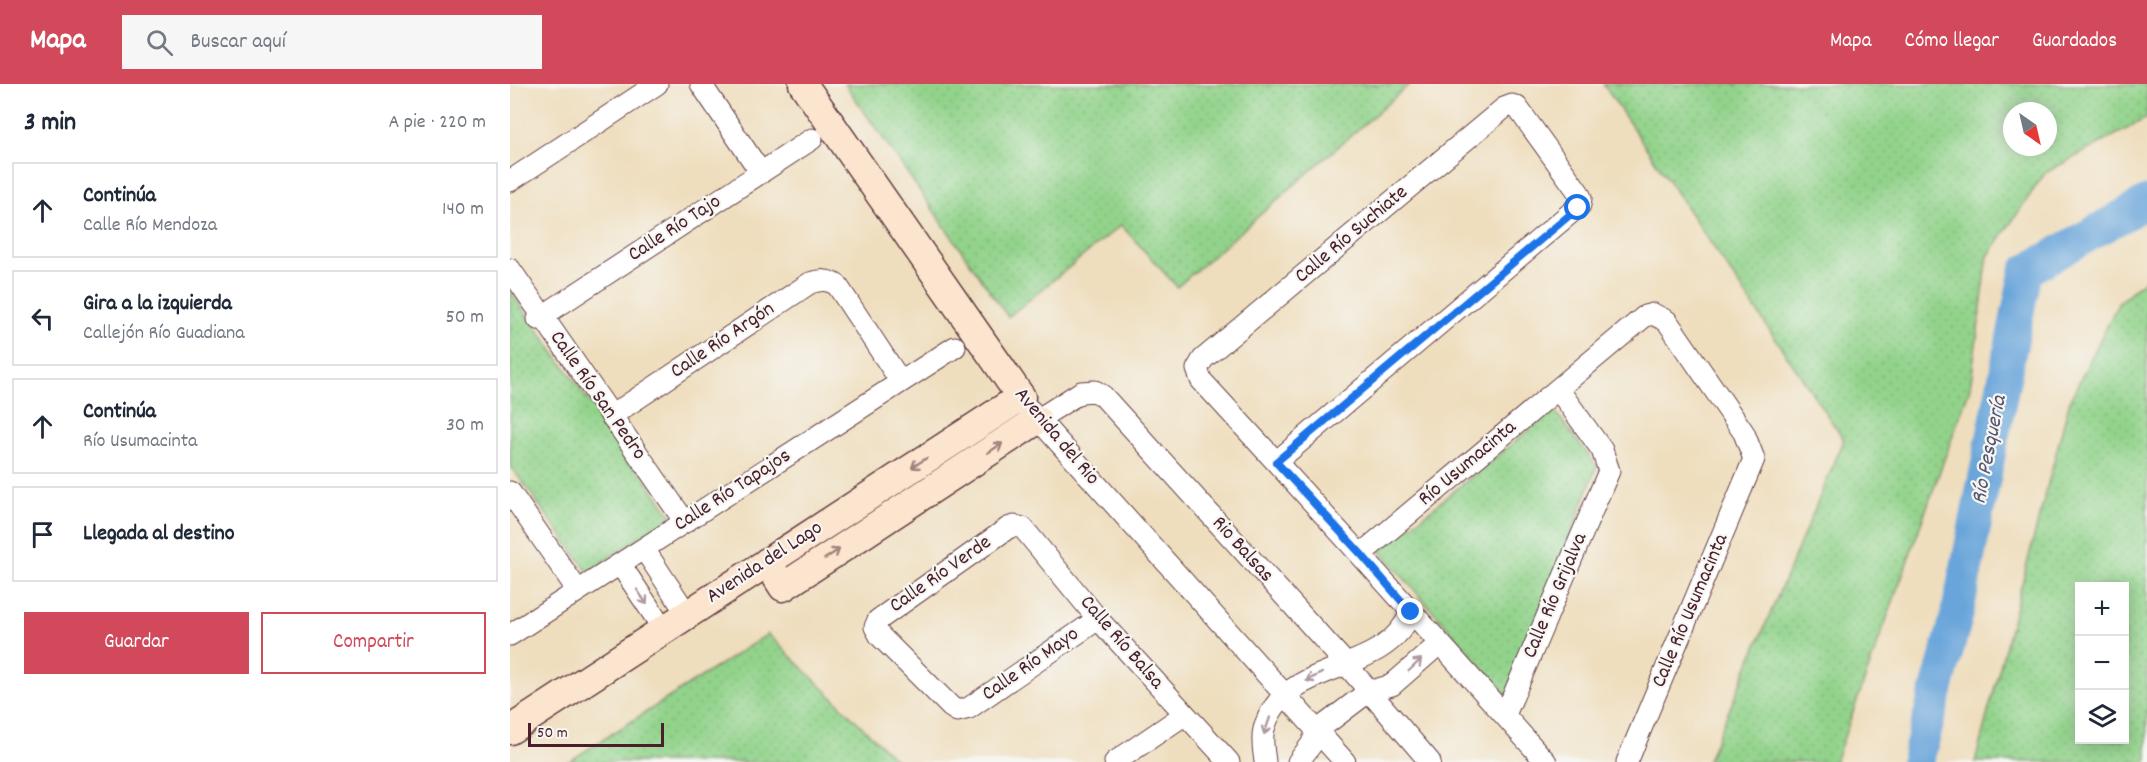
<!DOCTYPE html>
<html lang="es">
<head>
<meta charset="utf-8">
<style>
	:root { --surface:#fff; --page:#f6f6f7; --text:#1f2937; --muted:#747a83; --line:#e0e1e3; --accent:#d1495b }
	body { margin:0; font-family:Dekko,sans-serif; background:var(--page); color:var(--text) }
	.controls { position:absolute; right:18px; bottom:18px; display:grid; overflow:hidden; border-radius:0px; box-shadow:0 3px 15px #0003 }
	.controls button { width:54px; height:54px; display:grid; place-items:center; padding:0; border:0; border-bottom:2px solid var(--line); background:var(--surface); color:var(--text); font:30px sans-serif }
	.compass { position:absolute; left:1493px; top:18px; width:54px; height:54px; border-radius:50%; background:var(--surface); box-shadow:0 3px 15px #0003; rotate:146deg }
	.scale { position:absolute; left:18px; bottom:15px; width:136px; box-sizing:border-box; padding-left:6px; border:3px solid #4a1f2b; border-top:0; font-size:16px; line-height:21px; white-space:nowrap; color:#4a1f2b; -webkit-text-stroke:4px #f6f6f2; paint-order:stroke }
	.stop { position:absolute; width:18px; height:18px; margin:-14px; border:4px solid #1a73e8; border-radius:50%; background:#fff }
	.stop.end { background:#1a73e8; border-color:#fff; box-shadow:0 2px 6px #0008 }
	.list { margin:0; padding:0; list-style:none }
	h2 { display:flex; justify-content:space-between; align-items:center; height:78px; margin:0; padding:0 24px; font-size:26px }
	h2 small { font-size:20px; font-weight:400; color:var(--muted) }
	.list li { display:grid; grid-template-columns:39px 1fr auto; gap:18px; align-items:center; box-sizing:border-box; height:96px; margin:0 12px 12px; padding:0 12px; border:2px solid var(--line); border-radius:0px }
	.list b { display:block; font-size:22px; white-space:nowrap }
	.list p { margin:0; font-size:20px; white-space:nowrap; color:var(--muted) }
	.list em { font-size:20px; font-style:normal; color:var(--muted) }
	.actions { display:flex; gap:12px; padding:18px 24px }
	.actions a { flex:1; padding:14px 0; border:2px solid var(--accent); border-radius:0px; text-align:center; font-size:21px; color:var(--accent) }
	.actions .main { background:var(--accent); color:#fff }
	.icon { flex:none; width:33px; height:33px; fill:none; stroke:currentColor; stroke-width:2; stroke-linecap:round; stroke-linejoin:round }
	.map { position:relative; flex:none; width:1637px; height:678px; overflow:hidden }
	header { display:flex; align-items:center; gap:36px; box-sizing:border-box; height:84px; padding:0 30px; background:var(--accent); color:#fff }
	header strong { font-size:28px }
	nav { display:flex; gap:33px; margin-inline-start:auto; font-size:21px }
	.search { width:420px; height:54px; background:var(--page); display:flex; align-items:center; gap:15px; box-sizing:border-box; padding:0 21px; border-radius:0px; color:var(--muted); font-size:22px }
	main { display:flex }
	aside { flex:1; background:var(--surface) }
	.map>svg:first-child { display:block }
</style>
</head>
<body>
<header>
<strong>Mapa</strong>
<div class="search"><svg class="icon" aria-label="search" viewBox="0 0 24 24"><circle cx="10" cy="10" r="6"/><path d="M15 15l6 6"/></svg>Buscar aquí</div>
<nav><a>Mapa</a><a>Cómo llegar</a><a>Guardados</a></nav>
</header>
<main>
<aside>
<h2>3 min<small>A pie · 220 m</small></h2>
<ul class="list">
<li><svg class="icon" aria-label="ahead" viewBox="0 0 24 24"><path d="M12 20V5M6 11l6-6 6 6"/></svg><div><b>Continúa</b><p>Calle Río Mendoza</p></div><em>140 m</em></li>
<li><svg class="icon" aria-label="left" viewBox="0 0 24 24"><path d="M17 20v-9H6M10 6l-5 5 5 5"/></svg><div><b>Gira a la izquierda</b><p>Callejón Río Guadiana</p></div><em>50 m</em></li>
<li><svg class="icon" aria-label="ahead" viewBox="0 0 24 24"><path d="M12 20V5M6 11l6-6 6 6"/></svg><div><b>Continúa</b><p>Río Usumacinta</p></div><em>30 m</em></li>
<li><svg class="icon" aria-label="arrive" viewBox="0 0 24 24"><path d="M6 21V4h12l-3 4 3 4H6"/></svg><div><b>Llegada al destino</b></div></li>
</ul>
<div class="actions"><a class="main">Guardar</a><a>Compartir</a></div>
</aside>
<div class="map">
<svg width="1637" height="678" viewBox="0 0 1637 678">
	<defs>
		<pattern id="green-dots" width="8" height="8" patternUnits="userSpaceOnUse" patternTransform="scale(1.5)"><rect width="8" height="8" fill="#92d38b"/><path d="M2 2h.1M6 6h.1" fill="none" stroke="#7fb578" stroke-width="1.8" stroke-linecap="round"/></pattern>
	</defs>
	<rect width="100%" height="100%" fill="#f6f6f2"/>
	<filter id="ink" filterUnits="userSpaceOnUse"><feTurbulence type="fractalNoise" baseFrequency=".0167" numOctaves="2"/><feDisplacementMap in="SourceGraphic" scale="12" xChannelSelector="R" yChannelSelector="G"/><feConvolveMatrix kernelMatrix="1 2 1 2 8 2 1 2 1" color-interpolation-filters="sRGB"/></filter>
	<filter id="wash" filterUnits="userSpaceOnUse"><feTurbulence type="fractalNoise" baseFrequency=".008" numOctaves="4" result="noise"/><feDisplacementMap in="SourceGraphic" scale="24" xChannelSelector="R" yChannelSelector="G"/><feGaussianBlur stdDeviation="1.35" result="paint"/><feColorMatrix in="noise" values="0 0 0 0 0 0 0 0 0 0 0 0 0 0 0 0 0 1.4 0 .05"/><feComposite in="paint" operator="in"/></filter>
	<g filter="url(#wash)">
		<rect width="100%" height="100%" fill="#efdebe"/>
		<path fill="url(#green-dots)" stroke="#6e795b" stroke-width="1.5" fill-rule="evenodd" d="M335,0H900L667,203L611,141L498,233Z
			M1093,0H1637V34L1535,89L1478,172L1460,304L1325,678H1197L1334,356ZM1502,27H1538V63H1502Z
			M1637,194V678H1465L1560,316L1609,218ZM1614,502V656H1570V502Z
			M0,207L162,432L78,488L0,381Z
			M1044,326L1087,382L998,612L870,467Z
			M258,550L388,678H58Z"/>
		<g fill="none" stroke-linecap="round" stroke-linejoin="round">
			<path stroke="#69a5da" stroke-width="33" d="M1407,678L1447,531L1516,187L1637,118"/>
		</g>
	</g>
	<g filter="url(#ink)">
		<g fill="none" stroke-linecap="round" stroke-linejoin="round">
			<g stroke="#633c41" stroke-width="23">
				<path id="street" d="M191,0L251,89
					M0,97L147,0
					M0,185L175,438
					M28,235L302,55
					M520,326L835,678
					M101,332L300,199C311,196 317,195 327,201L391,298
					M527,336L571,308L585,307L593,312L836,580L920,678
					M766,378L1070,121L1071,114L1069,109L1007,23L1002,21L994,24L693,275L687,285L691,296C807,422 922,550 1036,678
					M0,408L68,507
					M134,465L177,530
					M851,470L1135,232L1143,230L1157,237L1234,349L1244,375L1117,678
					M110,480L154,546
					M588,535L459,624L447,627L441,623L370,552L365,543L368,536L498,444L504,442L513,444L588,535L719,678
					M0,551L445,263
					M995,631L1099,387L1092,366L1048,305
					M605,678L674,631
					M755,678C754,668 751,655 754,645C774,573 874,595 901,528
					M788,678L801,661L808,646L858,608L882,601L929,560"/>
			</g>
			<g stroke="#633c41" stroke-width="31">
				<path id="secondary" d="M257,478L273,503L527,336
					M0,646L511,313L293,0"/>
			</g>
			<use href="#street" stroke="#fff" stroke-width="21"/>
			<use href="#secondary" stroke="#fbe5cf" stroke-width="28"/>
		</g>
		<defs><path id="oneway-shaft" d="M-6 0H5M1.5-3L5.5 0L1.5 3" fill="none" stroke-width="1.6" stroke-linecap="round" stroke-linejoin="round" transform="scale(1.5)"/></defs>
		<g stroke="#a2827d">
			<use href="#oneway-shaft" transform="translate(485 364) rotate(-33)"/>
			<use href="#oneway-shaft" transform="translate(409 379) rotate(147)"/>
			<use href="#oneway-shaft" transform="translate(322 470) rotate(-33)"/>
		</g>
		<g stroke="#ae9aa0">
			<use href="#oneway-shaft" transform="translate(132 513) rotate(56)"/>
			<use href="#oneway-shaft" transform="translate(905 581) rotate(-44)"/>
			<use href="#oneway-shaft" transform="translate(804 593) rotate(153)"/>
			<use href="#oneway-shaft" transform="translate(757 642) rotate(109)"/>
		</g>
	</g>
	<g fill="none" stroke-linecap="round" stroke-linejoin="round" filter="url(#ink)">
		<path stroke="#1a73e8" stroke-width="8" d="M901,528L851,470L766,378L1068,124"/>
	</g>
	<g text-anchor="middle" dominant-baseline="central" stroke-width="4.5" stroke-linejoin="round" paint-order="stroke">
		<g font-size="21" fill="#4a1f2b" stroke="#f6f6f2">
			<text transform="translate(165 145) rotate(-33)">Calle Río Tajo</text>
			<text transform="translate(842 151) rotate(-40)">Calle Río Suchiate</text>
			<text transform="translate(213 257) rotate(-34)">Calle Río Argón</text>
			<text transform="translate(87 312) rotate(55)">Calle Río San Pedro</text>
			<text transform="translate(546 353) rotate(50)">Avenida del Rio</text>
			<text transform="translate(958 380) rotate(-40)">Río Usumacinta</text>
			<text transform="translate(223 407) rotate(-33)">Calle Río Tapajos</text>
			<text transform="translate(732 466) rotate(48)">Rio Balsas</text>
			<text transform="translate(255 479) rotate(-33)">Avenida del Lago</text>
			<text transform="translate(431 491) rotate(-35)">Calle Río Verde</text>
			<text transform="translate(1046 512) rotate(-67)">Calle Río Grijalva</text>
			<text transform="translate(1181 527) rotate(-67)">Calle Río Usumacinta</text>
			<text transform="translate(611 559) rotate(49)">Calle Río Balsa</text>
			<text transform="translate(521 581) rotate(-35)">Calle Río Mayo</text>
		</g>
		<g font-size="22" font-style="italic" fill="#565571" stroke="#f6f6f2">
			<text transform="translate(1480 366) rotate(-79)">Río Pesquería</text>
		</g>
	</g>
</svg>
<div class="controls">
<button>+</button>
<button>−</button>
<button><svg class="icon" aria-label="layers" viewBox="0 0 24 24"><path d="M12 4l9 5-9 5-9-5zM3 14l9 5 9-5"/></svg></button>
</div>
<svg class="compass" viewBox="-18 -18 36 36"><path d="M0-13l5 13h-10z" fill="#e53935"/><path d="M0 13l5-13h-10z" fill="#747a83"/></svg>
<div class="scale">50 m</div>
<div class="stop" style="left:1068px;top:124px"></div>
<div class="stop end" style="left:901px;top:528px"></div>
</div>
</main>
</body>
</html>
